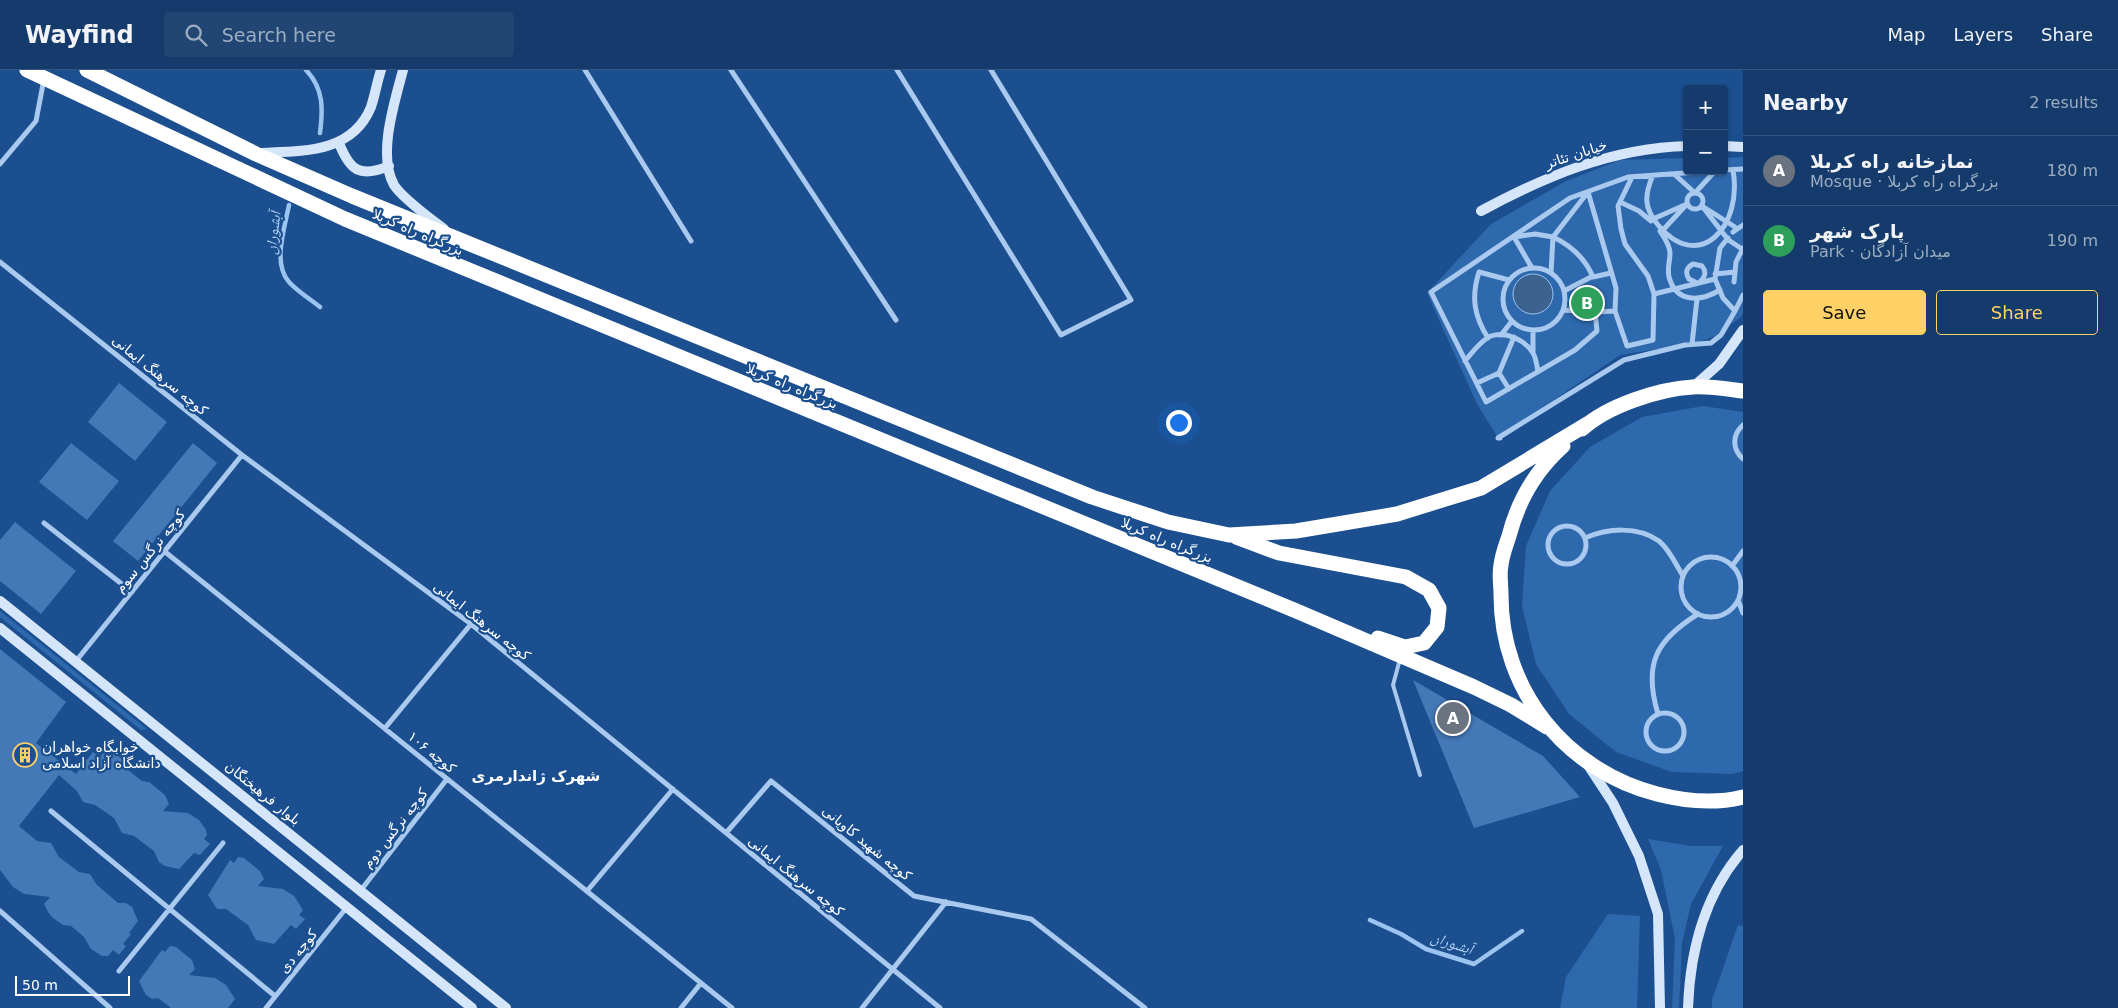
<!DOCTYPE html>
<html lang="en">
<head>
<meta charset="utf-8">
<style>
	:root { --surface:#143b6b; --page:#214673; --text:#f1f3f6; --muted:#9dadc1; --line:#33557e; --accent:#ffd166 }
	body { margin:0; font-family:"DejaVu Sans","Noto Naskh Arabic",sans-serif; background:var(--page); color:var(--text) }
	.controls { position:absolute; right:15px; top:15px; display:grid; overflow:hidden; border-radius:5px; box-shadow:0 1px 4px #0004 }
	.controls button { width:45px; height:45px; display:grid; place-items:center; padding:0; border:0; border-bottom:1px solid var(--line); background:var(--surface); color:var(--text); font:25px sans-serif }
	.scale { position:absolute; left:15px; bottom:12px; width:115px; box-sizing:border-box; padding-left:5px; border:2px solid #fff; border-top:0; font-size:14px; line-height:18px; white-space:nowrap; color:#fff; -webkit-text-stroke:4px #1b4f8f; paint-order:stroke }
	.you { position:absolute; left:1178px; top:352px; width:18px; height:18px; margin:-12px; border:4px solid #fff; border-radius:50%; background:#1a73e8; box-shadow:0 0 0 8px #1a73e833 }
	.badge { display:grid; place-items:center; width:32px; height:32px; border-radius:50%; background:var(--accent); color:#fff; font-size:16px; font-weight:700 }
	.pin { position:absolute; translate:-50% -50%; border:2px solid #fff; box-shadow:0 1px 5px #0006 }
	.list { margin:0; padding:0; list-style:none }
	h2 { display:flex; justify-content:space-between; align-items:center; height:65px; margin:0; padding:0 20px; font-size:21px }
	h2 small { font-size:16px; font-weight:400; color:var(--muted) }
	.list li { display:grid; grid-template-columns:32px 1fr auto; gap:15px; align-items:center; box-sizing:border-box; height:70px; padding:0 20px; border-top:1px solid var(--line) }
	.list b { display:block; font-size:19px; white-space:nowrap }
	.list p { margin:0; font-size:16px; white-space:nowrap; color:var(--muted) }
	.list em { font-size:16px; font-style:normal; color:var(--muted) }
	.actions { display:flex; gap:10px; padding:15px 20px }
	.actions a { flex:1; padding:11px 0; border:1px solid var(--accent); border-radius:5px; text-align:center; font-size:18px; color:var(--accent) }
	.actions .main { background:var(--accent); color:#111 }
	.icon { flex:none; width:28px; height:28px; fill:none; stroke:currentColor; stroke-width:2; stroke-linecap:round; stroke-linejoin:round }
	.map { position:relative; flex:none; width:1743px; height:938px; overflow:hidden }
	header { display:flex; align-items:center; gap:30px; box-sizing:border-box; height:70px; padding:0 25px; background:var(--surface); border-bottom:1px solid var(--line) }
	header strong { font-size:24px }
	nav { display:flex; gap:28px; margin-inline-start:auto; font-size:18px }
	.search { width:350px; height:45px; background:var(--page); display:flex; align-items:center; gap:12px; box-sizing:border-box; padding:0 18px; border-radius:5px; color:var(--muted); font-size:19px }
	main { display:flex }
	aside { flex:1; background:var(--surface) }
	.map>svg:first-child { display:block }
</style>
</head>
<body>
<header>
<strong>Wayfind</strong>
<div class="search"><svg class="icon" aria-label="search" viewBox="0 0 24 24"><circle cx="10" cy="10" r="6"/><path d="M15 15l6 6"/></svg>Search here</div>
<nav><a>Map</a><a>Layers</a><a>Share</a></nav>
</header>
<main>
<div class="map">
<svg width="1743" height="938" viewBox="0 0 1743 938">
	<rect width="100%" height="100%" fill="#1b4f8f"/>
	<path fill="#2e69ad" d="M1743,87V243L1741,247L1715,266L1697,273L1620,285L1498,368L1477,334L1427,223L1491,154L1566,111L1620,90L1687,88V101H1724V88Z
		M1703,336L1743,342V701L1732,704L1672,702L1616,682L1569,644L1536,594L1522,536L1526,476L1550,421L1590,377L1642,347Z
		M0,541L147,659L141,660L0,547Z
		M1648,769L1691,776H1723L1691,834L1682,873L1679,938H1672L1675,869L1661,800Z
		M1608,844L1640,846L1637,938H1560L1566,907Z
		M1738,855L1743,856V938H1712V930Z"/>
	<path fill="#3c6290" stroke="#9cc4f0" d="M1513 224a20 20 0 1 1 40 0a20 20 0 1 1-40 0Z"/>
	<g fill="none" stroke-linecap="round" stroke-linejoin="round">
		<path stroke="#9cc4f0" stroke-width="4.5" d="M306,0C324,19 323,39 320,63
			M289,135C285,157 272,193 289,212C297,221 310,229 320,237
			M1370,850L1401,864L1426,879L1474,894L1522,861"/>
	</g>
	<path fill="#4478b7" d="M119,313L167,352L135,391L88,352Z
		M71,373L119,411L87,450L39,412Z
		M193,373L217,393L138,491L113,471Z
		M15,452L76,501L41,544L0,511V470Z
		M0,579L66,632L36,673L76,704L93,682L100,687L105,681H110L121,688L128,700L142,711L149,712L165,725L169,734L163,741L188,743L199,750L206,760L207,765L204,769L210,774L200,785L194,783L179,799L165,796L159,792L154,781L134,766L122,763L114,748L95,735L83,732L77,721L59,705L19,756L37,771L51,773L59,787L79,802L90,804L97,815L118,833H126L132,837L138,851L129,863L131,864L123,874L126,876L119,885L113,880L108,886H102L91,879L84,867L71,856L63,855L53,848L48,842L44,834L50,827L24,824L13,817L0,800Z
		M1413,610L1543,686L1580,727L1474,758Z
		M238,787L244,788L260,801L264,809L258,816L283,819L294,826L303,840L299,845L305,849L296,859L291,855L274,874L256,870L248,855L226,839H217L208,825L230,790L234,793Z
		M170,876L176,877L192,890L195,899L189,905L215,908L226,915L235,929L228,938H171L158,928L152,929L146,925L139,911L162,880L165,882Z"/>
	<g fill="none" stroke-linecap="round" stroke-linejoin="round">
		<path stroke="#a9c9ee" stroke-width="4" d="M1400,589L1393,615L1420,705"/>
		<path stroke="#a9c9ee" stroke-width="5" d="M585,0L691,171
			M731,0L896,250
			M897,0L1061,265L1131,230L991,0
			M0,94L36,51L44,9
			M1724,100L1743,99
			M1712,101L1628,107L1570,128L1431,222L1486,332L1575,280L1597,261L1595,242L1615,241L1627,276L1653,270L1654,224L1715,209L1723,228L1735,241L1743,225
			M1674,104L1695,123L1715,101
			M1653,105C1644,126 1644,138 1658,155C1699,204 1743,157 1733,100
			M1632,107L1618,136L1621,159L1625,174L1648,206L1654,224
			M1687 131a8 8 0 1 1 16 0a8 8 0 1 1-16 0Z
			M1620,132L1639,141L1651,151
			M1653,149L1687,134L1663,160
			M1660,161C1664,167 1670,175 1670,183C1670,191 1667,198 1669,207C1676,233 1700,232 1720,220
			M1733,162L1743,155
			M1726,167L1702,136L1735,157
			M1727,169L1742,179
			M0,192L242,385L471,554L940,938
			M1503 229a31 31 0 1 1 62 0a31 31 0 1 1-62 0Z
			M1532,198L1514,167L1535,164L1553,167L1588,122L1616,218L1615,241
			M1551,203L1553,167C1572,176 1585,188 1593,207L1611,203
			M1715,204L1735,202
			M1715,209L1720,178L1728,168
			M1734,212L1736,192L1743,178
			M1697,213L1689,209C1685,203 1686,198 1693,194L1702,196C1707,202 1705,207 1700,212
			M1564,221L1593,206
			M1563,240L1595,242
			M1533,260V283
			M1501,265L1512,251
			M1488,268C1474,246 1471,227 1479,202L1509,210
			M1692,274L1697,229
			M1465,291C1472,283 1481,270 1491,266C1506,261 1525,270 1533,283C1536,288 1537,296 1538,302
			M1499,303L1509,319
			M1477,313L1499,303L1514,267
			M1743,355C1732,365 1732,379 1743,389
			M1500,368H1498L1624,290L1685,275L1711,273L1721,265L1735,241
			M44,453L132,522
			M1548 475a19 19 0 1 1 38 0a19 19 0 1 1-38 0Z
			M1585,468C1608,458 1638,456 1659,471C1670,480 1676,495 1683,506
			M164,481L732,938
			M1681 517a30 30 0 1 1 60 0a30 30 0 1 1-60 0Z
			M1732,496L1743,481
			M1738,530L1743,543
			M76,591L242,385
			M1646 662a19 19 0 1 1 38 0a19 19 0 1 1-38 0Z
			M1658,644C1643,594 1656,570 1698,544
			M385,658L471,554
			M51,741L275,926
			M726,763L771,711L914,826L1031,849L1145,938
			M361,820L447,709
			M587,821L673,719
			M0,841L110,938
			M119,901L223,773
			M266,938L347,837
			M681,938L701,913
			M862,938L946,832"/>
		<path stroke="#d6e6fa" stroke-width="10" d="M403,0C395,31 377,85 394,115C402,128 431,149 444,159
			M339,73C350,101 360,108 389,96
			M1724,76L1743,77
			M259,83C301,81 352,84 371,37C375,25 377,12 381,0
			M1481,141C1546,106 1612,78 1687,76
			M1693,317L1719,294L1743,260
			M0,531L506,938
			M0,558L472,938
			M1588,695L1613,733L1639,786L1658,844L1660,938
			M1688,938C1690,880 1704,825 1743,780"/>
		<path stroke="#fff" stroke-width="15" d="M27,0L345,149L1294,540L1474,617L1511,635L1547,657
			M87,0L256,84L352,126L1092,427L1168,452L1229,465L1296,461L1397,444L1481,418L1589,353
			M1582,359C1607,336 1658,319 1693,317C1709,316 1727,319 1743,321
			M1563,376C1536,400 1518,431 1509,466C1506,475 1502,485 1501,495C1499,504 1501,515 1501,525C1501,620 1565,700 1657,724C1684,731 1715,734 1743,727
			M1236,467L1279,483L1406,507L1429,520L1439,538L1437,557L1424,573L1405,577L1378,568"/>
	</g>
	<defs>
		<g id="building-ring" transform="scale(1.25)"><circle r="9.5" fill="#1b4f8f" stroke="#ffd166" stroke-width="1.5"/><path d="M-4-6H4V6H1V3H-1V6H-4ZM-2.5-4.3h1.7v1.8h-1.7ZM.8-4.3h1.7v1.8H.8ZM-2.5-1h1.7V.8h-1.7ZM.8-1h1.7V.8H.8Z" fill="#ffd166"/></g>
	</defs>
	<g fill-rule="evenodd">
		<use href="#building-ring" x="25" y="685"/>
	</g>
	<g text-anchor="middle" dominant-baseline="central" stroke-width="4.5" stroke-linejoin="round" paint-order="stroke">
		<g font-size="14" fill="#fff" stroke="#1b4f8f">
			<text transform="translate(1576 84) rotate(-18)">خیابان تئاتر</text>
			<text transform="translate(418 162) rotate(23)">بزرگراه راه کربلا</text>
			<text transform="translate(160 305) rotate(39)">کوچه سرهنگ ایمانی</text>
			<text transform="translate(792 316) rotate(22)">بزرگراه راه کربلا</text>
			<text transform="translate(1167 470) rotate(22)">بزرگراه راه کربلا</text>
			<text transform="translate(150 481) rotate(-51)">کوچه نرگس سوم</text>
			<text transform="translate(482 551) rotate(38)">کوچه سرهنگ ایمانی</text>
			<text transform="translate(432 682) rotate(39)">کوچه ۱۰۶</text>
			<text transform="translate(263 723) rotate(39)">بلوار فرهیختگان</text>
			<text transform="translate(395 758) rotate(-52)">کوچه نرگس دوم</text>
			<text transform="translate(867 773) rotate(39)">کوچه شهید کاویانی</text>
			<text transform="translate(796 806) rotate(39)">کوچه سرهنگ ایمانی</text>
			<text transform="translate(298 881) rotate(-51)">کوچه دی</text>
		</g>
		<g font-size="14" fill="#fff" stroke="#1b4f8f" text-anchor="start">
			<text x="42" y="677">خوابگاه خواهران<tspan x="42" dy="16">دانشگاه آزاد اسلامی</tspan></text>
		</g>
		<g font-size="15" font-style="italic" fill="#b5d3f5" stroke="#1b4f8f">
			<text transform="translate(273 163) rotate(-83)">آبشوران</text>
			<text transform="translate(1452 873) rotate(18)">آبشوران</text>
		</g>
		<g font-size="15" font-weight="bold" fill="#fff" stroke="#1b4f8f">
			<text x="536" y="706">شهرک ژاندارمری</text>
		</g>
	</g>
</svg>
<div class="controls">
<button>+</button>
<button>−</button>
</div>
<div class="scale">50 m</div>
<div class="you"></div>
<div class="pin badge" style="left:1453px;top:648px;background:#6b7280">A</div>
<div class="pin badge" style="left:1587px;top:233px;background:#2e9e5b">B</div>
</div>
<aside>
<h2>Nearby<small>2 results</small></h2>
<ul class="list">
<li><span class="badge" style="background:#6b7280">A</span><div><b>نمازخانه راه کربلا</b><p>Mosque · بزرگراه راه کربلا</p></div><em>180 m</em></li>
<li><span class="badge" style="background:#2e9e5b">B</span><div><b>پارک شهر</b><p>Park · میدان آزادگان</p></div><em>190 m</em></li>
</ul>
<div class="actions"><a class="main">Save</a><a>Share</a></div>
</aside>
</main>
</body>
</html>
